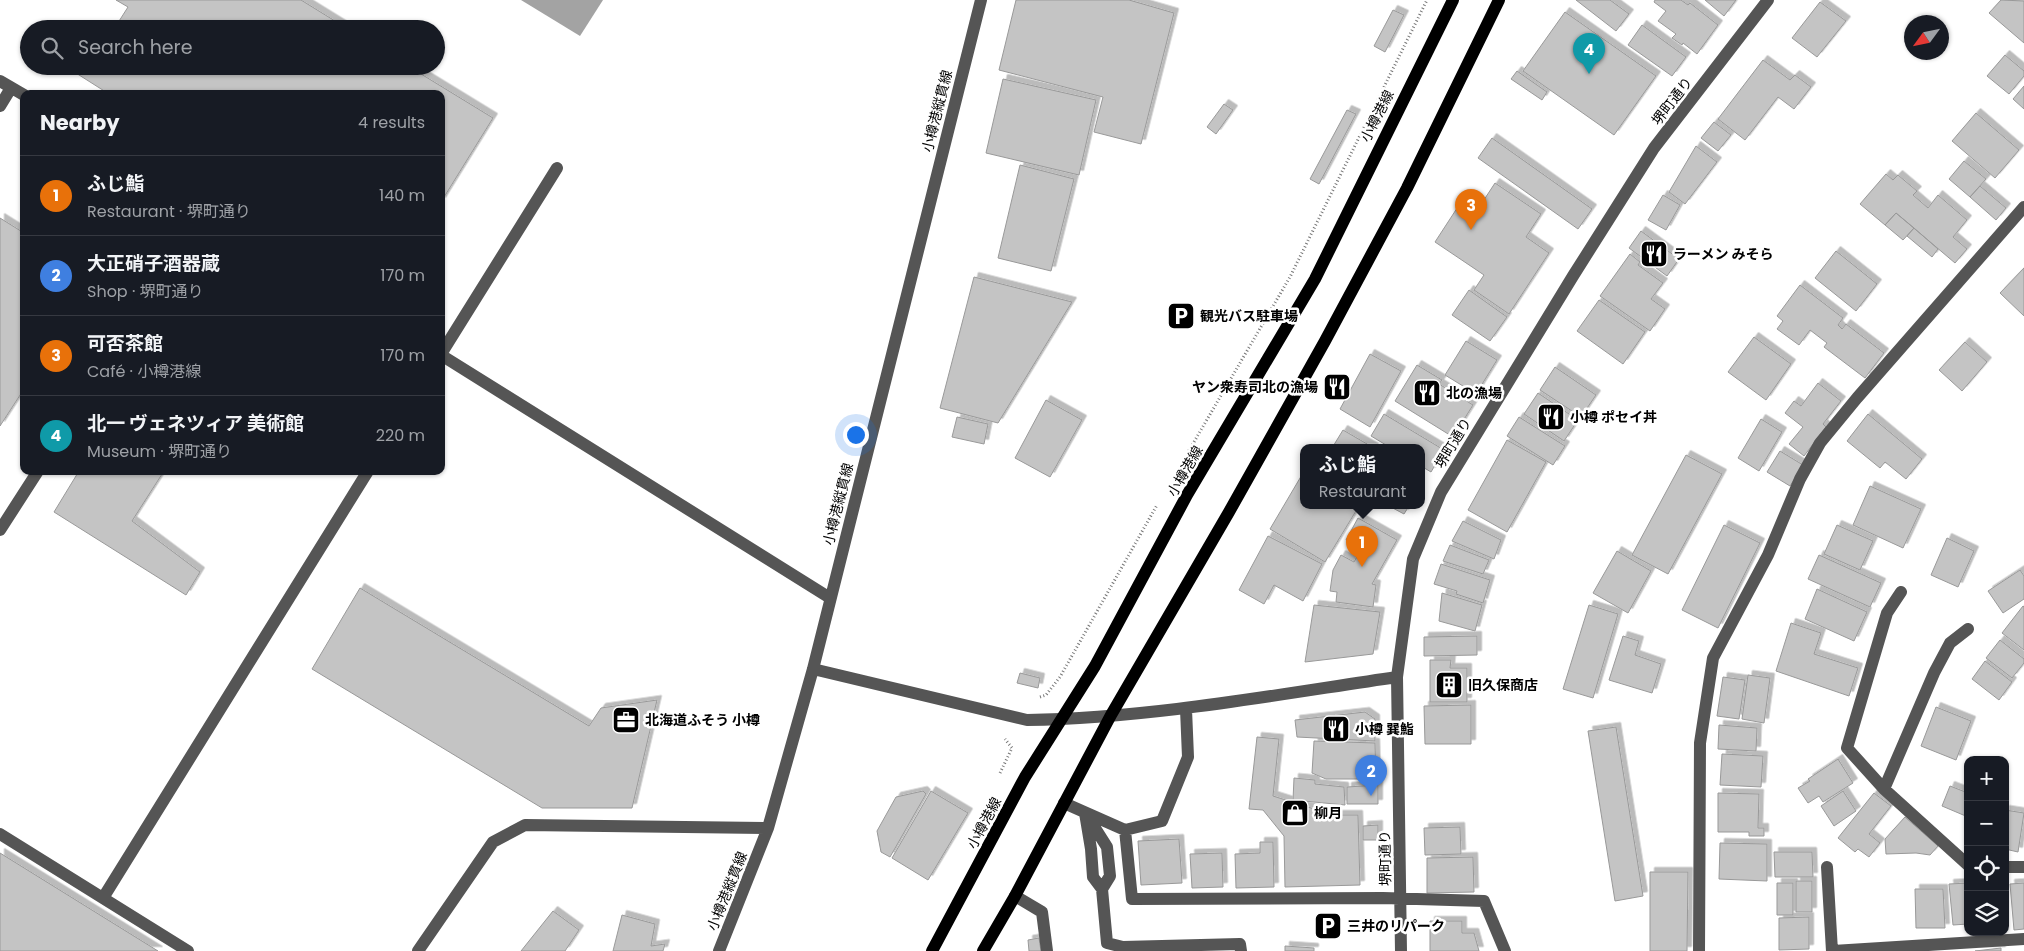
<!DOCTYPE html>
<html lang="en">
<head>
<meta charset="utf-8">
<style>
	:root { --surface:#171b24; --page:#242831; --text:#f1f3f6; --muted:#9ea1a6; --line:#363941; --accent:#2563eb }
	body { margin:0; font-family:Poppins,"Noto Sans JP",sans-serif; background:var(--page); color:var(--text) }
	.controls { position:absolute; right:15px; bottom:15px; display:grid; overflow:hidden; border-radius:10px; box-shadow:0 1px 4px #0004 }
	.controls button { width:45px; height:45px; display:grid; place-items:center; padding:0; border:0; border-bottom:1px solid var(--line); background:var(--surface); color:var(--text); font:25px sans-serif }
	.compass { position:absolute; left:1904px; top:15px; width:45px; height:45px; border-radius:50%; background:var(--surface); box-shadow:0 1px 4px #0004; rotate:237deg }
	.you { position:absolute; left:855px; top:434px; width:18px; height:18px; margin:-12px; border:4px solid #fff; border-radius:50%; background:#1a73e8; box-shadow:0 0 0 8px #1a73e833 }
	.badge { display:grid; place-items:center; width:32px; height:32px; border-radius:50%; background:var(--accent); color:#fff; font-size:16px; font-weight:700 }
	.pin { position:absolute; translate:-50% -41px; filter:drop-shadow(0 1px 2px #0008) }
	.pin::after { content:''; position:absolute; top:26px; width:18px; height:15px; background:inherit; clip-path:polygon(0 0,100% 0,50% 100%) }
	.popup { position:absolute; left:1300px; top:444px; width:125px; height:65px; box-sizing:border-box; display:grid; place-content:center; border-radius:10px; background:var(--surface); filter:drop-shadow(0 1px 4px #0005); font-size:16px; white-space:nowrap; color:var(--muted) }
	.popup b { font-size:19px; color:var(--text) }
	.popup::after { content:''; position:absolute; left:50%; top:100%; margin-left:-10px; border:10px solid transparent; border-top-color:var(--surface) }
	.list { margin:0; padding:0; list-style:none }
	h2 { display:flex; justify-content:space-between; align-items:center; height:65px; margin:0; padding:0 20px; font-size:21px }
	h2 small { font-size:16px; font-weight:400; color:var(--muted) }
	.list li { display:grid; grid-template-columns:32px 1fr auto; gap:15px; align-items:center; box-sizing:border-box; height:80px; padding:0 20px; border-top:1px solid var(--line) }
	.list b { display:block; font-size:19px; white-space:nowrap }
	.list p { margin:0; font-size:16px; white-space:nowrap; color:var(--muted) }
	.list em { font-size:16px; font-style:normal; color:var(--muted) }
	.icon { flex:none; width:28px; height:28px; fill:none; stroke:currentColor; stroke-width:2; stroke-linecap:round; stroke-linejoin:round }
	.map { position:relative; flex:none; width:2024px; height:951px; overflow:hidden }
	.search { position:absolute; background:var(--surface); box-shadow:0 1px 4px #0004; left:20px; top:20px; width:425px; height:55px; display:flex; align-items:center; gap:12px; box-sizing:border-box; padding:0 18px; border-radius:28px; color:var(--muted); font-size:19px }
	.panel { position:absolute; background:var(--surface); box-shadow:0 1px 4px #0004; left:20px; top:90px; width:425px; height:385px; border-radius:10px }
	.map>svg:first-child { display:block }
</style>
</head>
<body>
<div class="map">
<svg width="2024" height="951" viewBox="0 0 2024 951">
	<defs>
		<filter id="shadow"><feDropShadow dx="4.5" dy="-4.5" stdDeviation="0" flood-color="#0004"/></filter>
	</defs>
	<rect width="100%" height="100%" fill="#fff"/>
	<path fill="#a3a3a3" d="M521,0H603L580,36Z"/>
	<path fill="#c4c4c4" stroke="#999" filter="url(#shadow)" d="M116,0H301L348,29H114L128,7Z
		M1016,0H1129L1174,13L1141,144L1094,132L1103,97L999,70Z
		M1576,0H1610L1629,14L1616,31Z
		M1655,0H1681L1688,5L1690,3L1718,25L1697,54L1683,43L1682,45L1672,38L1676,34L1658,21L1666,11L1654,2Z
		M1705,0H1736L1724,16Z
		M2001,0L2024,1V43L1989,13Z
		M1820,2L1846,21L1817,57L1792,38Z
		M1393,10L1404,15L1385,52L1374,46Z
		M1565,12L1656,76L1614,135L1523,71Z
		M1642,25L1686,57L1672,76L1628,45Z
		M2005,55L2024,71V76L2009,94L1987,76Z
		M1763,60L1790,80L1795,75L1811,87L1794,109L1778,97L1745,140L1718,119Z
		M69,66H408L493,118L441,202V94H109L68,68Z
		M1517,71L1547,92L1542,100L1511,79Z
		M1003,79L1096,100L1079,175L986,153Z
		M2024,86V109L2013,99Z
		M1224,104L1233,110L1216,134L1207,127Z
		M1347,110L1356,114L1319,184L1310,179Z
		M1976,113L2019,150L1995,178L1952,141Z
		M1714,122L1731,135L1718,151L1701,138Z
		M1492,138L1592,209L1578,229L1478,158Z
		M1696,146L1717,162L1685,204L1669,192Z
		M1964,161L1986,179L1970,197L1949,179Z
		M1020,165L1074,179L1051,271L998,258Z
		M1886,174L1893,180L1898,175L1917,191L1913,195L1928,208L1938,195L1967,220L1953,237L1967,249L1955,263L1896,213L1885,225L1860,204Z
		M1495,183L1541,214L1526,237L1549,253L1509,314L1474,290L1484,275L1435,242L1463,199L1478,209Z
		M1980,186L2006,208L1996,220L1970,197Z
		M1663,195L1680,205L1666,230L1648,220Z
		M1896,213L1914,228L1903,240L1885,225Z
		M0,218L24,233V389L0,426Z
		M1914,228L1938,249L1932,257L1907,236Z
		M1641,231L1679,259L1667,276L1629,248Z
		M1836,251L1877,284L1856,311L1815,278Z
		M1630,254L1640,262L1638,265L1663,283L1651,299L1665,309L1650,331L1600,296Z
		M2024,268V316L2000,293Z
		M974,277L1072,302L998,423L940,408Z
		M1800,285L1843,318L1838,325L1842,329L1846,324L1884,353L1865,378L1824,347L1827,343L1810,330L1799,345L1777,329L1783,321L1777,316Z
		M1469,290L1507,317L1490,341L1452,315Z
		M1599,300L1645,332L1623,364L1577,331Z
		M1754,337L1791,364L1766,400L1728,372Z
		M1466,341L1497,360L1476,394L1445,375Z
		M1965,342L1987,362L1962,391L1939,370Z
		M1370,354L1401,371L1370,427L1340,409Z
		M1417,365L1442,380L1439,384L1473,405L1453,437L1395,401Z
		M1555,367L1596,395L1581,417L1540,390Z
		M1818,383L1841,401L1823,424L1826,427L1804,456L1789,444L1803,427L1785,413L1794,401L1801,406Z
		M1538,393L1578,420L1564,441L1524,414Z
		M1046,400L1082,420L1050,477L1015,458Z
		M1384,414L1444,450L1431,472L1421,466V448H1391L1371,436Z
		M1868,414L1922,459L1906,479L1885,462L1880,468L1847,441Z
		M957,417L988,424L984,444L952,437Z
		M1519,417L1565,446L1553,465L1507,436Z
		M1761,419L1782,432L1759,471L1738,458Z
		M1343,430L1374,448H1332Z
		M1507,440L1546,462L1507,532L1468,510Z
		M1780,451L1803,465L1790,486L1767,472Z
		M1686,455L1722,474L1668,574L1632,555Z
		M79,471H164L132,521L200,572L186,595L54,512Z
		M1303,473V506H1359L1325,562L1270,529Z
		M1870,486L1921,509L1903,548L1853,525Z
		M1389,506H1409L1404,514Z
		M1358,518L1397,540L1372,584L1376,585L1373,607L1336,602L1337,592L1330,591L1333,570L1341,555L1354,562L1361,549L1346,540Z
		M1463,521L1501,540L1494,559L1452,541Z
		M1724,525L1760,543L1718,628L1682,610Z
		M1837,525L1873,541L1860,570L1824,554Z
		M1268,536L1322,564L1303,601L1274,585L1264,604L1239,590Z
		M1947,538L1974,551L1958,587L1931,575Z
		M1450,545L1489,560L1483,574L1443,561Z
		M1617,551L1651,571L1628,613L1593,593Z
		M1819,555L1881,583L1870,607L1808,579Z
		M1441,564L1490,580L1483,603L1456,594L1457,591L1434,584Z
		M2020,570L2024,576V599L2003,613L1988,591Z
		M360,588L589,726L601,708L657,700L632,808H542L312,669Z
		M1817,589L1867,612L1854,641L1805,619Z
		M1442,593L1482,605L1475,631L1439,621Z
		M1314,605L1380,612L1373,654L1305,662Z
		M1589,605L1618,614L1593,698L1563,689Z
		M2023,606L2024,607V650L2002,633Z
		M1791,623L1821,633L1814,654L1858,668L1849,696L1776,671Z
		M1477,636V655L1424,656V637Z
		M1623,636L1639,641L1635,655L1661,664L1652,693L1609,680Z
		M2000,640L2024,659V663L2012,678L1986,658Z
		M1430,660H1451L1450,668H1467V702H1430Z
		M1985,661L2012,682L1999,700L1972,679Z
		M1020,673L1040,678L1038,688L1017,683Z
		M1748,675L1770,678L1764,723L1742,719Z
		M1723,677L1745,680L1739,719L1717,716Z
		M1471,705V744H1425L1424,706Z
		M1936,707L1971,721L1956,760L1921,746Z
		M1365,712L1375,719V741L1297,737L1295,720Z
		M1719,725L1757,728L1756,751L1718,749Z
		M1616,727L1643,896L1615,901L1588,731Z
		M1257,737L1279,739L1273,796L1333,815H1358L1360,885L1285,887L1284,836L1263,810L1249,809Z
		M1314,741L1375,743L1376,779H1326L1312,773Z
		M1722,754L1763,756L1761,787L1720,785Z
		M1838,759L1853,783L1823,802L1819,796L1808,803L1798,788L1810,781L1808,779Z
		M1294,778L1315,780V784L1344,787L1345,805L1293,800Z
		M1378,785V804H1347V787Z
		M1950,786L1968,793V817L1942,806Z
		M923,791L926,794L890,857L881,852L877,831L896,797Z
		M931,791L968,813L928,880L892,858Z
		M1843,791L1856,811L1834,826L1821,806Z
		M1718,793L1759,794L1758,828H1764V836H1749V832H1718Z
		M1874,793L1891,806L1869,834L1880,843L1869,857L1858,849L1855,852L1838,838Z
		M2005,810L2024,813L2018,852L2005,849Z
		M1905,817L1938,846L1930,855L1916,853L1886,854L1885,839Z
		M1378,825V840H1363V826Z
		M1460,827L1461,854L1425,855L1424,828Z
		M1179,839L1182,883L1141,885L1138,841Z
		M1260,842H1273L1274,887L1236,888L1235,854L1260,853Z
		M1720,843L1767,844V881L1719,879Z
		M1774,852H1812L1813,877H1775Z
		M0,853L158,951H0Z
		M1222,853L1223,887L1192,888L1190,854Z
		M1473,857L1474,892L1427,893V858Z
		M1650,872H1688L1687,951H1650Z
		M1796,881H1812V912H1796Z
		M1777,883H1793V915H1777Z
		M1968,883V924L1953,925L1949,884Z
		M2024,883V929L2014,930L2010,884Z
		M1915,889H1943L1945,928H1916Z
		M553,911L579,930L565,951H521Z
		M622,915L655,924L651,946L665,944L663,951H613Z
		M1809,917V949L1779,950V918Z
		M1430,921H1462V933H1474L1479,951H1430Z
		M1039,938L1041,951H1029L1028,940Z
		M1285,946L1314,948V951H1285Z
		M2001,948V951H1975Z"/>
	<g fill="none" stroke-linecap="round" stroke-linejoin="round">
		<path stroke="#777" stroke-width="3" stroke-dasharray="1 2.5" stroke-linecap="butt" d="M1187,454L1290,277L1427,0
			M1040,697L1046,695L1060,677L1157,505
			M1000,773L1012,748L1005,739"/>
		<path stroke="#555" stroke-width="12" d="M0,81L24,95
			M0,106L11,88
			M441,354L557,168
			M441,355L830,598
			M0,530L38,471
			M1901,592L1887,613L1847,748L1884,789L1968,865
			M813,669L1027,720C1151,718 1274,695 1397,677
			M1884,789L1934,673L1950,643L1968,629
			M1064,803L1125,830L1132,899L1383,898L1484,901L1505,951
			M1085,813L1091,849L1093,877L1102,889L1107,943L1123,947L1240,944L1241,951
			M1088,817L1107,847L1110,876L1102,889
			M1125,830L1162,821L1188,757L1186,709
			M0,834L188,951
			M1827,867L1832,951
			M2005,867H2024
			M1015,896L1042,912L1047,951
			M103,898L368,471
			M418,951L493,842L525,825L768,828
			M719,951L768,828L813,669L981,0
			M1401,951L1397,677L1413,559L1441,492L1573,276L1654,148L1768,0
			M1699,951L1700,743L1713,658L1768,555L1800,479L1820,443L1857,398L2024,207
			M1833,951L2024,939"/>
		<path stroke="#000" stroke-width="12" d="M932,951L1025,777L1095,666L1187,495L1315,279L1453,0
			M983,951L1015,896L1111,715L1229,512L1325,341L1407,188L1499,0"/>
	</g>
	<defs>
		<g id="restaurant-square" transform="scale(1.4375)"><rect x="-9" y="-9" width="18" height="18" rx="4" fill="#000" stroke="#fff"/><path d="M-5-6h1v4h1v-4h1v4h1v-4h1v5L-1.5 .5V6h-2V.5L-5-1ZM5-6V6H3V1.5H1.5Q1.5-4 5-6Z" fill="#fff"/></g>
		<g id="parking-square" transform="scale(1.4375)"><rect x="-9" y="-9" width="18" height="18" rx="4" fill="#000" stroke="#fff"/><path d="M-3.5-5.5H1a3.5 3.5 0 0 1 0 7H-1V5.5H-3.5ZM-1-3.4V-.6H.8a1.4 1.4 0 0 0 0-2.8Z" fill="#fff"/></g>
		<g id="building-square" transform="scale(1.4375)"><rect x="-9" y="-9" width="18" height="18" rx="4" fill="#000" stroke="#fff"/><path d="M-4-6H4V6H1V3H-1V6H-4ZM-2.5-4.3h1.7v1.8h-1.7ZM.8-4.3h1.7v1.8H.8ZM-2.5-1h1.7V.8h-1.7ZM.8-1h1.7V.8H.8Z" fill="#fff"/></g>
		<g id="office-square" transform="scale(1.4375)"><rect x="-9" y="-9" width="18" height="18" rx="4" fill="#000" stroke="#fff"/><path d="M-6-3h4V-5.5h4V-3h4V5H-6ZM-1-4.5V-3h2v-1.5ZM-6 0V1H6V0Z" fill="#fff"/></g>
		<g id="shop-square" transform="scale(1.4375)"><rect x="-9" y="-9" width="18" height="18" rx="4" fill="#000" stroke="#fff"/><path d="M-5-2.5h2.3a2.7 3.5 0 0 1 5.4 0H5L5.5 6h-11ZM-1.5-2.5h3a1.5 2.3 0 0 0-3 0Z" fill="#fff"/></g>
	</defs>
	<g fill-rule="evenodd">
		<use href="#restaurant-square" x="1654" y="254"/>
		<use href="#parking-square" x="1181" y="316"/>
		<use href="#restaurant-square" x="1337" y="387"/>
		<use href="#restaurant-square" x="1427" y="393"/>
		<use href="#restaurant-square" x="1551" y="417"/>
		<use href="#building-square" x="1449" y="685"/>
		<use href="#office-square" x="626" y="720"/>
		<use href="#restaurant-square" x="1336" y="729"/>
		<use href="#shop-square" x="1295" y="813"/>
		<use href="#parking-square" x="1328" y="926"/>
	</g>
	<g text-anchor="middle" dominant-baseline="central" stroke-width="5" stroke-linejoin="round" paint-order="stroke">
		<g font-size="14" fill="#000" stroke="#fff">
			<text transform="translate(1672 101) rotate(-52)">堺町通り</text>
			<text transform="translate(937 111) rotate(-76)">小樽港縦貫線</text>
			<text transform="translate(1377 116) rotate(-63)">小樽港線</text>
			<text transform="translate(1453 443) rotate(-59)">堺町通り</text>
			<text transform="translate(1185 471) rotate(-60)">小樽港線</text>
			<text transform="translate(838 504) rotate(-76)">小樽港縦貫線</text>
			<text transform="translate(984 823) rotate(-62)">小樽港線</text>
			<text transform="translate(1385 858) rotate(-91)">堺町通り</text>
			<text transform="translate(727 891) rotate(-68)">小樽港縦貫線</text>
		</g>
		<g font-size="14" font-weight="bold" fill="#000" stroke="#fff" text-anchor="start">
			<text x="1673" y="254">ラーメン みそら</text>
			<text x="1200" y="316">観光バス駐車場</text>
			<text x="1318" y="387" text-anchor="end">ヤン衆寿司北の漁場</text>
			<text x="1446" y="393">北の漁場</text>
			<text x="1570" y="417">小樽 ポセイ丼</text>
			<text x="1468" y="685">旧久保商店</text>
			<text x="645" y="720">北海道ふそう 小樽</text>
			<text x="1355" y="729">小樽 巽鮨</text>
			<text x="1314" y="813">柳月</text>
			<text x="1347" y="926">三井のリパーク</text>
		</g>
	</g>
</svg>
<div class="controls">
<button>+</button>
<button>−</button>
<button><svg class="icon" aria-label="locate" viewBox="0 0 24 24"><circle cx="12" cy="12" r="6"/><path d="M12 2v4M12 18v4M2 12h4M18 12h4"/></svg></button>
<button><svg class="icon" aria-label="layers" viewBox="0 0 24 24"><path d="M12 4l9 5-9 5-9-5zM3 14l9 5 9-5"/></svg></button>
</div>
<svg class="compass" viewBox="-18 -18 36 36"><path d="M0-13l5 13h-10z" fill="#e53935"/><path d="M0 13l5-13h-10z" fill="#9ea1a6"/></svg>
<div class="you"></div>
<div class="pin badge" style="left:1362px;top:567px;background:#e8710a">1</div>
<div class="popup"><b>ふじ鮨</b>Restaurant</div>
<div class="pin badge" style="left:1371px;top:796px;background:#3f7fe0">2</div>
<div class="pin badge" style="left:1471px;top:230px;background:#e8710a">3</div>
<div class="pin badge" style="left:1589px;top:74px;background:#0f9aa8">4</div>
<div class="search"><svg class="icon" aria-label="search" viewBox="0 0 24 24"><circle cx="10" cy="10" r="6"/><path d="M15 15l6 6"/></svg>Search here</div>
<section class="panel">
<h2>Nearby<small>4 results</small></h2>
<ul class="list">
<li><span class="badge" style="background:#e8710a">1</span><div><b>ふじ鮨</b><p>Restaurant · 堺町通り</p></div><em>140 m</em></li>
<li><span class="badge" style="background:#3f7fe0">2</span><div><b>大正硝子酒器蔵</b><p>Shop · 堺町通り</p></div><em>170 m</em></li>
<li><span class="badge" style="background:#e8710a">3</span><div><b>可否茶館</b><p>Café · 小樽港線</p></div><em>170 m</em></li>
<li><span class="badge" style="background:#0f9aa8">4</span><div><b>北一 ヴェネツィア 美術館</b><p>Museum · 堺町通り</p></div><em>220 m</em></li>
</ul>
</section>
</div>
</body>
</html>
